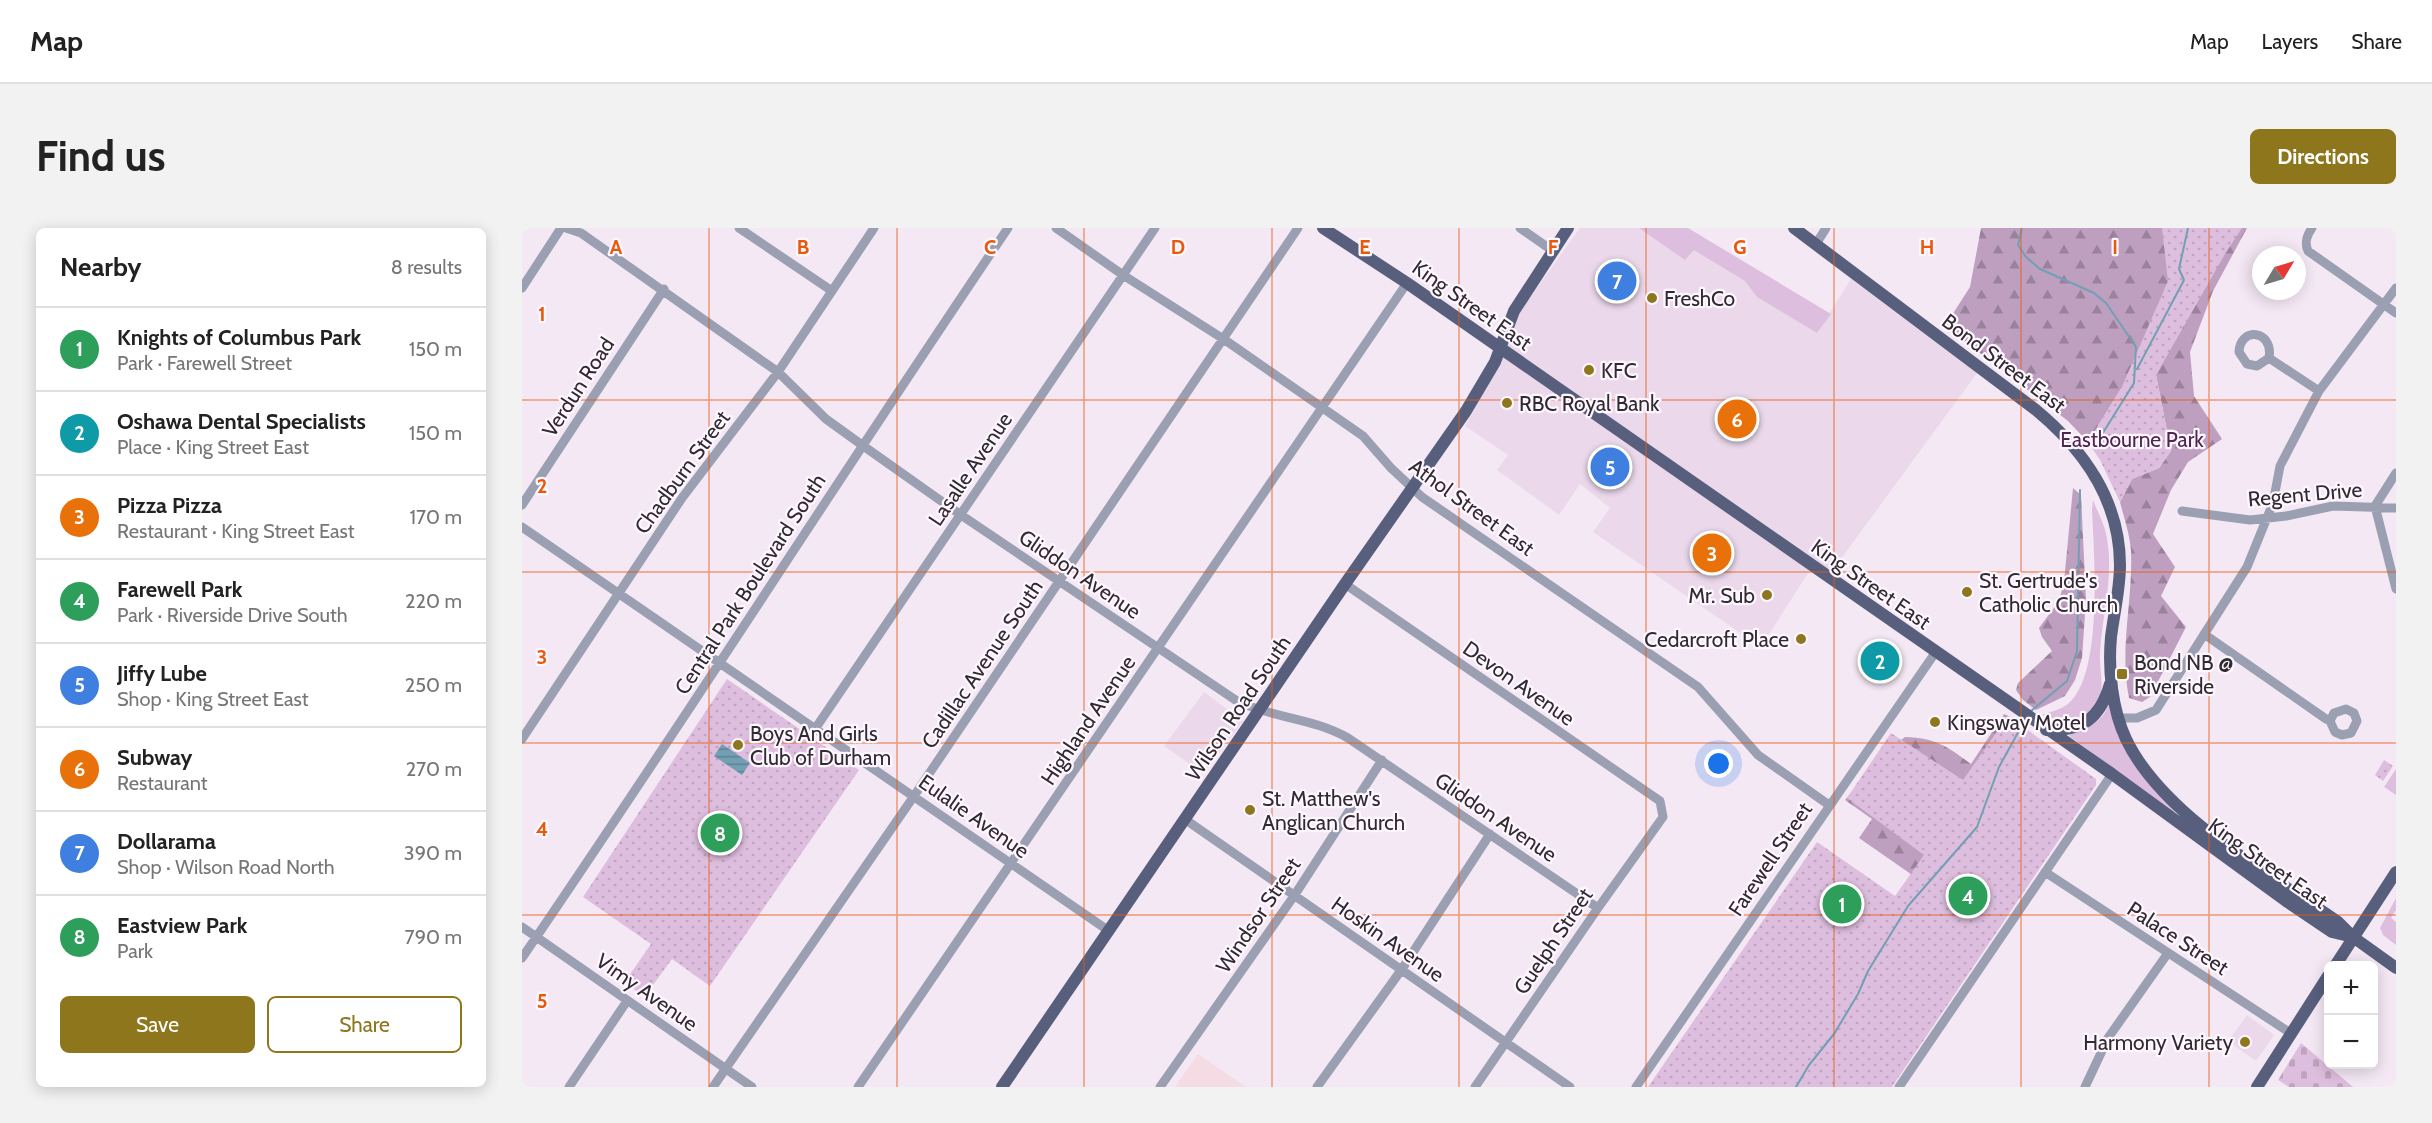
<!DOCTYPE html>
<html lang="en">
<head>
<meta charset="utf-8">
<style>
	:root { --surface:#fff; --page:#f2f2f2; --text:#222; --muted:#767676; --line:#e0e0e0; --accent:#8d761b }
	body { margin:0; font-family:Cabin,sans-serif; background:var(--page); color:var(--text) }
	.controls { position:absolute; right:18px; bottom:18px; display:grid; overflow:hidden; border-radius:9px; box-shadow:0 3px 15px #0003 }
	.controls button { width:54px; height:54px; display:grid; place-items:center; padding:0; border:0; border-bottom:2px solid var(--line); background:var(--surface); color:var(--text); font:30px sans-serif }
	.compass { position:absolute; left:1730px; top:18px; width:54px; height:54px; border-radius:50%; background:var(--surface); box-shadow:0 3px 15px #0003; rotate:52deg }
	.you { position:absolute; left:1197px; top:536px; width:21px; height:21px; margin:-15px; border:4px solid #fff; border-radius:50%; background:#1a73e8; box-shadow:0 0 0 9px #1a73e833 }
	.badge { display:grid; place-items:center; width:39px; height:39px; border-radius:50%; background:var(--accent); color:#fff; font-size:20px; font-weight:700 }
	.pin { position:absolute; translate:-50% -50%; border:3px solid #fff; box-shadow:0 2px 6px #0006 }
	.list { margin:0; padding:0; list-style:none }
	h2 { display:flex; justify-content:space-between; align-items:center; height:78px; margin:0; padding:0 24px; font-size:26px }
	h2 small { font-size:20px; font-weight:400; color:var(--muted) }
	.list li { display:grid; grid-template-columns:39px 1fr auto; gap:18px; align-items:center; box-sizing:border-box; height:84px; padding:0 24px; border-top:2px solid var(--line) }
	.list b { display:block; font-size:22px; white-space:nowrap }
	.list p { margin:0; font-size:20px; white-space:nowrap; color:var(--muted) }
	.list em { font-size:20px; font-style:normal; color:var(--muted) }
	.actions { display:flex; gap:12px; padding:18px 24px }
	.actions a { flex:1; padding:14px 0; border:2px solid var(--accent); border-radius:9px; text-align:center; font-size:21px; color:var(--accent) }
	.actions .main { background:var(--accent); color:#fff }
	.map { position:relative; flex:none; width:1874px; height:859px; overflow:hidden; border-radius:9px }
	header { display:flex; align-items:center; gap:36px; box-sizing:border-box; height:84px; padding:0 30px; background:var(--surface); border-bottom:2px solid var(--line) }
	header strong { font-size:28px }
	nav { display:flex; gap:33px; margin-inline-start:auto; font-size:21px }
	.intro { display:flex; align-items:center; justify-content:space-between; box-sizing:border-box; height:144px; padding:0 36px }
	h1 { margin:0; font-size:42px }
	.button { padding:15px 27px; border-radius:9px; background:var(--accent); color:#fff; font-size:21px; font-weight:700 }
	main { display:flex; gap:36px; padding:0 36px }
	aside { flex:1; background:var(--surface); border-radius:9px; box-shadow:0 3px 15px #0003 }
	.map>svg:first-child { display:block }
</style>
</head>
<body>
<header>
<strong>Map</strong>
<nav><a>Map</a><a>Layers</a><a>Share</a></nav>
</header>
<div class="intro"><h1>Find us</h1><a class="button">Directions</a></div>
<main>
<aside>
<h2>Nearby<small>8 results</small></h2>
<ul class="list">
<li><span class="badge" style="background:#2e9e5b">1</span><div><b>Knights of Columbus Park</b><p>Park · Farewell Street</p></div><em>150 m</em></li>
<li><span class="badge" style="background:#0f9aa8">2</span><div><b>Oshawa Dental Specialists</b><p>Place · King Street East</p></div><em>150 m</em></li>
<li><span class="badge" style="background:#e8710a">3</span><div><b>Pizza Pizza</b><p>Restaurant · King Street East</p></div><em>170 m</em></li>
<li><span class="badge" style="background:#2e9e5b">4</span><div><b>Farewell Park</b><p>Park · Riverside Drive South</p></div><em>220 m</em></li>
<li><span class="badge" style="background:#3f7fe0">5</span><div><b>Jiffy Lube</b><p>Shop · King Street East</p></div><em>250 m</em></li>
<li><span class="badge" style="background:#e8710a">6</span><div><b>Subway</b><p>Restaurant</p></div><em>270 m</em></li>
<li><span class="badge" style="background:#3f7fe0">7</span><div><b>Dollarama</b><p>Shop · Wilson Road North</p></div><em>390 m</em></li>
<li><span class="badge" style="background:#2e9e5b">8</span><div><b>Eastview Park</b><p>Park</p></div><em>790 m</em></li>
</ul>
<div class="actions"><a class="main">Save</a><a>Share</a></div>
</aside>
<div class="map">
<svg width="1874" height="859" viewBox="0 0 1874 859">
	<defs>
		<pattern id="forest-firs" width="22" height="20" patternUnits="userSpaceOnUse" patternTransform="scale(1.5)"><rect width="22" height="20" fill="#be9fbf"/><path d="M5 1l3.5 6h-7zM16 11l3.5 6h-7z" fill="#9b829c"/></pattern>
		<pattern id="cemetery-stones" width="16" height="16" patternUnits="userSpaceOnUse" patternTransform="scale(1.5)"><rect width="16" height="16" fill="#debede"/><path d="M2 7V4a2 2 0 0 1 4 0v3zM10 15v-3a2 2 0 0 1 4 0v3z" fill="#bfa3bf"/></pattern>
		<pattern id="park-dots" width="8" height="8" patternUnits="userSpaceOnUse" patternTransform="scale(1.5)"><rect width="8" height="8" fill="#debede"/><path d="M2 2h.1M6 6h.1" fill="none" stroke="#bfa3bf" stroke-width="1.8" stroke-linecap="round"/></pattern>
		<pattern id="water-rules" width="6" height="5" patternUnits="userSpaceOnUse" patternTransform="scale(1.5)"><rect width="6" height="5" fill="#729fb4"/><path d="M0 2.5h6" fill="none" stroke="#5e8293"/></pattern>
	</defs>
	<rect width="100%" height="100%" fill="#f4e8f5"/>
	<path fill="#ebd9eb" d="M1058,0H1163L1305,89L1329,51L1455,145L1313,339L1288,342L1239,419L1071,304L1088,280L1058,256L1037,287L975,242L986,227L943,198L957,174L994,89Z
		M682,464L721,493L682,546L642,518Z
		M1725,787L1752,807L1734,833L1706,813Z"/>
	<path fill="#f4dbe4" d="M676,826L724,859H653Z"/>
	<path fill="#debede" d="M1117,0H1166L1309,86L1295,105L1235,69L1223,53L1172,22L1163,32Z
		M1571,272C1575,283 1582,295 1584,306C1593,346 1580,386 1578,426C1577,439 1582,455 1578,468C1571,493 1540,497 1520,487C1530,483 1542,481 1549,473C1581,440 1572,326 1570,282Z
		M1587,474L1618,544L1634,564L1653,581L1652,584L1547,508L1549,505C1565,499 1583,494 1587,474Z
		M1874,541V567L1862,559Z
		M1874,670V682L1869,690L1874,694V717L1861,707L1858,700Z"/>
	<path fill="url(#forest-firs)" d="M1459,0H1694L1685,22L1566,214L1546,193L1423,98L1448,59Z
		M1705,0H1725L1691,63L1668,124L1672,168L1700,211L1666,234L1649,262L1631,306L1653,339L1639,368L1664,399L1628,469L1620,474L1607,470C1597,420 1611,374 1609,323C1608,307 1602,290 1598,274L1610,251L1637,240L1649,223L1634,147Z
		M1551,260L1559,267L1564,372L1560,430L1553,452L1543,468L1514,482L1501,472L1494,462L1496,455L1530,423L1520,409L1517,400L1537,373L1542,354Z
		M1482,486L1493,491L1485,517L1396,651L1337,610L1350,591L1323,572L1364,523L1383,509C1413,510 1425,518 1449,536Z"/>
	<path fill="url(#cemetery-stones)" d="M1779,815L1831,859H1767L1756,852Z"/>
	<path fill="url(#park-dots)" d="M1640,0H1720L1703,26L1634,147L1649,223L1637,240L1610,251L1598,274L1578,232L1566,214L1599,161L1646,53Z
		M205,451L337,542L188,758L150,731L123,768L102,755L129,716L61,669Z
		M1486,488L1574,551V557L1370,859H1126L1295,614L1373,668L1402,627L1325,570L1369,505L1441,552Z
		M1862,532L1871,538L1861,553L1853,547Z"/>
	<path fill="url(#water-rules)" d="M200,516L228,535L220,547L192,528Z"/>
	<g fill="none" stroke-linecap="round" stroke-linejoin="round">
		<path stroke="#729fb4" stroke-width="2" d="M1500,0L1496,17L1504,29L1518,41L1572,65L1584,75L1614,119L1612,155L1574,216
			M1615,141L1662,52L1657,41L1666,0
			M1509,483L1545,453L1555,423L1558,262
			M1274,859L1287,837L1312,806L1336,766L1346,743L1386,678L1455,599L1477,539L1504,490"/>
		<path stroke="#9a9fb1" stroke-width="9" d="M44,0L59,5L256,144L304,191L340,217L439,287L715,473C750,490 792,490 826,510L1076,680
			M217,0L310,63
			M534,0L601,47L703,112L841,208L869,240L900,269L1176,459L1236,527L1307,577
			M998,0L1031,23
			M1790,0C1785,7 1782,14 1786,23L1874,85
			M1294,16L1304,0
			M0,60L39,0
			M1747,130L1735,138L1725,136L1717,124C1718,98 1752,102 1747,130L1797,163
			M0,277L142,61
			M1853,278L1874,361
			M1853,278L1874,245
			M1660,283L1728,292L1764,288L1811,278L1874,280
			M0,299L587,703
			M823,356L1138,573L1141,589L1076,680L953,859
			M1682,406L1804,491L1808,493L1812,485L1824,481L1832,485L1835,493L1829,505L1820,507L1813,504L1808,493
			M1596,490H1615L1634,482L1725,339L1751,275L1758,238L1797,163L1874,60
			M293,501L633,0
			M0,511L160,270L256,144L352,0
			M664,592L1048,859
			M1523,644L1770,806
			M0,699L230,859
			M0,730C165,489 322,242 486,0
			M47,859L105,773
			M191,859L392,568L776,0
			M336,859L885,55
			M638,859L772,668L860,532
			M795,859L880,741L968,606
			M1114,859L1413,425
			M1377,859L1590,546
			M1563,859L1586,810L1646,725"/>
		<path stroke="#575f7d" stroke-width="12" d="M801,0L885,55L1590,546L1764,673L1810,704L1831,709L1874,740
			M1272,0L1514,182C1561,221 1598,273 1598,337C1598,361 1592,385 1589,409C1586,442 1590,481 1604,511C1640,587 1748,647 1816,694L1830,708
			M1524,502C1560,503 1578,491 1588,456
			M1813,738L1874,644
			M480,859L823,356L944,183L973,134L992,83L1046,0
			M1735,859L1806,748"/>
	</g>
	<path fill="none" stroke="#e8590c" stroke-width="1.5" stroke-opacity="0.55" d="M187,0V859M375,0V859M562,0V859M750,0V859M937,0V859M1124,0V859M1312,0V859M1499,0V859M1687,0V859M0,172H1874M0,344H1874M0,515H1874M0,687H1874"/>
	<g fill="#8d761b" stroke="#fff7ff" stroke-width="2">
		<circle cx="1130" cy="70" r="6"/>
		<circle cx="1067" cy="142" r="6"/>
		<circle cx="985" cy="175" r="6"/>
		<circle cx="1445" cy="364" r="6"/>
		<circle cx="1245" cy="367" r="6"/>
		<circle cx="1279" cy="411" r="6"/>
		<rect x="1594" y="440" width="12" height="12" rx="3"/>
		<circle cx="1413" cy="494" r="6"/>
		<circle cx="216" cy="517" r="6"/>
		<circle cx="728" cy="582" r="6"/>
		<circle cx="1723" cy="814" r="6"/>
	</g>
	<g text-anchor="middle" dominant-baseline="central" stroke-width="4.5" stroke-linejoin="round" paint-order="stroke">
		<g font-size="21" fill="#302b30" stroke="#fff7ff" text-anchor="start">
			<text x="1142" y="70">FreshCo</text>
			<text x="1079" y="142">KFC</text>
			<text x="997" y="175">RBC Royal Bank</text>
			<text x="1457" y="352">St. Gertrude's<tspan x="1457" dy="24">Catholic Church</tspan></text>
			<text x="1233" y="367" text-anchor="end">Mr. Sub</text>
			<text x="1267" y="411" text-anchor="end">Cedarcroft Place</text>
			<text x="1612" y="434">Bond NB @<tspan x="1612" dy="24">Riverside</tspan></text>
			<text x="1425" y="494">Kingsway Motel</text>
			<text x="228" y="505">Boys And Girls<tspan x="228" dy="24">Club of Durham</tspan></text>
			<text x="740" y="570">St. Matthew's<tspan x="740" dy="24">Anglican Church</tspan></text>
			<text x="1711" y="814" text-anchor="end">Harmony Variety</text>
		</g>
		<g font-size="21" fill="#302b30" stroke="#fff7ff">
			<text transform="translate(950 77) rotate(35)">King Street East</text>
			<text transform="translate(1482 135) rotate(37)">Bond Street East</text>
			<text transform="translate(56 159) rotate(-57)">Verdun Road</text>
			<text transform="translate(448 241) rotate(-56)">Lasalle Avenue</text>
			<text transform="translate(160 244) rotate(-54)">Chadburn Street</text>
			<text transform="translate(1783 266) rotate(-5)">Regent Drive</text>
			<text transform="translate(950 279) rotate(36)">Athol Street East</text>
			<text transform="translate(558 346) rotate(34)">Gliddon Avenue</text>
			<text transform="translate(228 356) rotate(-57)">Central Park Boulevard South</text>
			<text transform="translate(1349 356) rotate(35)">King Street East</text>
			<text transform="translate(460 436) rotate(-56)">Cadillac Avenue South</text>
			<text transform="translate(997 455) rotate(35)">Devon Avenue</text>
			<text transform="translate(716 480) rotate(-56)">Wilson Road South</text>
			<text transform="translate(566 492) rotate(-56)">Highland Avenue</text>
			<text transform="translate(452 588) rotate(35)">Eulalie Avenue</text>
			<text transform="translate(974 589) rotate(34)">Gliddon Avenue</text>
			<text transform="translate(1248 631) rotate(-56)">Farewell Street</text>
			<text transform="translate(1746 635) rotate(35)">King Street East</text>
			<text transform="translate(736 687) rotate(-56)">Windsor Street</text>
			<text transform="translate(1656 710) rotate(33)">Palace Street</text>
			<text transform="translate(866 711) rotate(35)">Hoskin Avenue</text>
			<text transform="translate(1031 713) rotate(-56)">Guelph Street</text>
			<text transform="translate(125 764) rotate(35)">Vimy Avenue</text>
		</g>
		<g font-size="21" fill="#4f2651" stroke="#fff7ff">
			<text x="1610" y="211">Eastbourne Park</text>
		</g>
	</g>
	<g font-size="20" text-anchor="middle" font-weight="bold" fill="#e8590c" stroke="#fff7ff" stroke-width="4.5" stroke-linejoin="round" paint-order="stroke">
		<text x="94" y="26">A</text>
		<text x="281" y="26">B</text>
		<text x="468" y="26">C</text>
		<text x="656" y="26">D</text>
		<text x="843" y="26">E</text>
		<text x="1031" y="26">F</text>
		<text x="1218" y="26">G</text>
		<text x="1405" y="26">H</text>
		<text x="1593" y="26">I</text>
		<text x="20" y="93">1</text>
		<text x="20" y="265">2</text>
		<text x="20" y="436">3</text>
		<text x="20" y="608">4</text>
		<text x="20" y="780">5</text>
	</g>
</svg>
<div class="controls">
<button>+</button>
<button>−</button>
</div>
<svg class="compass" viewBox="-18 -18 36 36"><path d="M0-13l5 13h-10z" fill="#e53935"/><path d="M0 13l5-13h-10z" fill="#767676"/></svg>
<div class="you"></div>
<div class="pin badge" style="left:1320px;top:676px;background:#2e9e5b">1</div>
<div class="pin badge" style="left:1358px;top:433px;background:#0f9aa8">2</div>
<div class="pin badge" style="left:1190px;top:325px;background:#e8710a">3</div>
<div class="pin badge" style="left:1446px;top:668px;background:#2e9e5b">4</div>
<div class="pin badge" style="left:1088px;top:239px;background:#3f7fe0">5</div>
<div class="pin badge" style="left:1215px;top:191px;background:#e8710a">6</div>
<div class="pin badge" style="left:1095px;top:53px;background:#3f7fe0">7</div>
<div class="pin badge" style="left:198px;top:605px;background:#2e9e5b">8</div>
</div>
</main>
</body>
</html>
